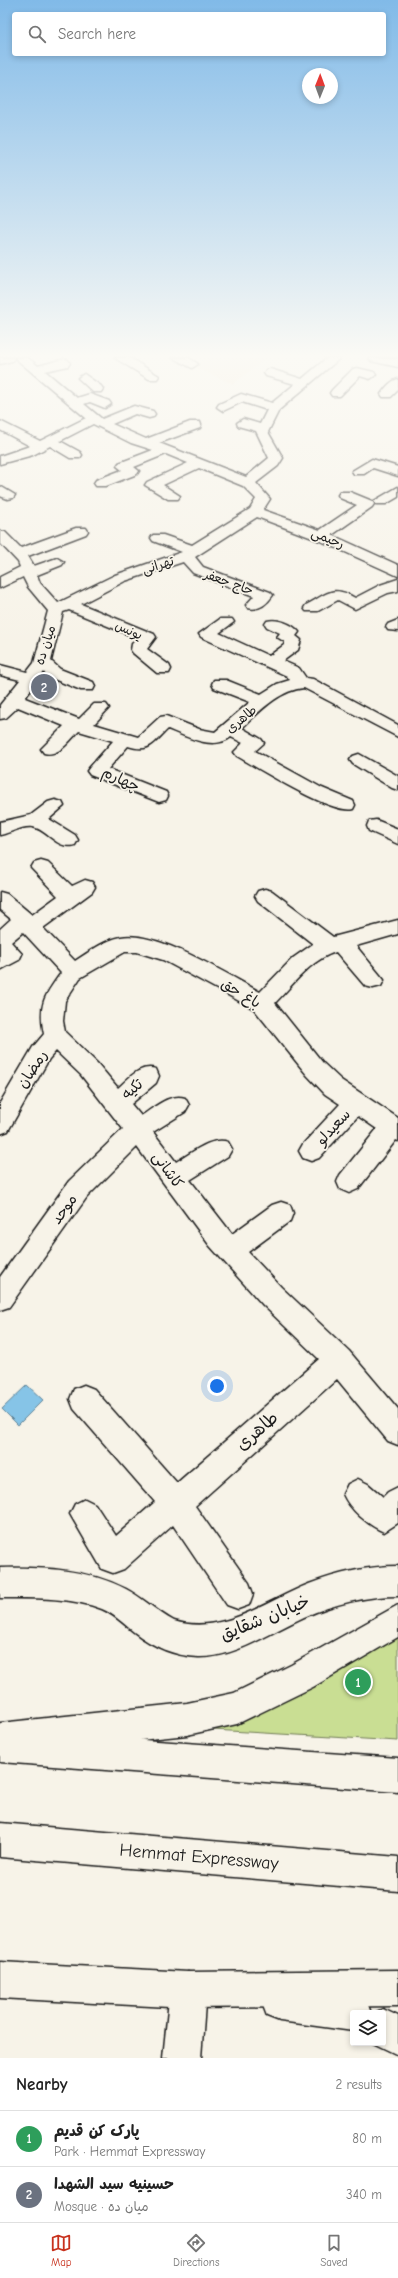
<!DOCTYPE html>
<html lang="en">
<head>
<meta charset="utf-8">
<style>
	:root { --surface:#fff; --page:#f6f6f6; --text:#222; --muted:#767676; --line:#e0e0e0; --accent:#c8321e }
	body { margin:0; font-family:"Comic Neue","Playpen Sans Arabic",sans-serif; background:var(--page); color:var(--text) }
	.controls { position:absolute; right:12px; bottom:12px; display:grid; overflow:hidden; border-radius:4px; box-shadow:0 2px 6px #0003 }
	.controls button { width:36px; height:36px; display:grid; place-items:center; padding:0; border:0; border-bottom:1px solid var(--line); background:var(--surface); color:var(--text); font:20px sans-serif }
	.compass { position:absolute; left:302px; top:68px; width:36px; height:36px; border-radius:50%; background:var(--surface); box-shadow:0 2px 6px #0003; rotate:1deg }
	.you { position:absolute; left:217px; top:1386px; width:14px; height:14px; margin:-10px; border:3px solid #fff; border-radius:50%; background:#1a73e8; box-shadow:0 0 0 6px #1a73e833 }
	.badge { display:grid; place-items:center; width:26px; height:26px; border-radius:50%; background:var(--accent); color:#fff; font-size:13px; font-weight:700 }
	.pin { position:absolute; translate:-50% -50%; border:2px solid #fff; box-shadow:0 1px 4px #0006 }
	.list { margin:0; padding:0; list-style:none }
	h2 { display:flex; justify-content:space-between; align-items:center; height:52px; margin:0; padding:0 16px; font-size:17px }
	h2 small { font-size:13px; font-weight:400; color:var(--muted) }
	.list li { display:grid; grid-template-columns:26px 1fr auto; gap:12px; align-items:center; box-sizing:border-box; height:56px; padding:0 16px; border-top:1px solid var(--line) }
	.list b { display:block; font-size:15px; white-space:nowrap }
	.list p { margin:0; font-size:13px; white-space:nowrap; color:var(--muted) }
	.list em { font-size:13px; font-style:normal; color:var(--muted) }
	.icon { flex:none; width:22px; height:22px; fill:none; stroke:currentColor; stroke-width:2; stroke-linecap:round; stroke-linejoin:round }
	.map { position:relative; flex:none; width:398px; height:2058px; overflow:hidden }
	.search { position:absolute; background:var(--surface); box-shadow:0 2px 6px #0003; left:12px; right:12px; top:12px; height:44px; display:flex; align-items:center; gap:10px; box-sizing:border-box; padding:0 14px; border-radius:4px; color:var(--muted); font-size:15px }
	.sheet { height:164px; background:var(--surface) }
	nav { display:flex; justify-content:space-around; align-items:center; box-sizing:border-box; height:56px; border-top:1px solid var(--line); background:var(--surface); font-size:11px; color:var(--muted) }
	nav a { display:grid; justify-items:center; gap:2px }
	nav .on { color:var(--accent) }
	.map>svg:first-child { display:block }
</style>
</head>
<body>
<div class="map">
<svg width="398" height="2058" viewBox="0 0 398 2058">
	<rect width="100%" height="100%" fill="#f7f3e8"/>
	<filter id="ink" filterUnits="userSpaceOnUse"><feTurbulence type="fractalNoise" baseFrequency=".025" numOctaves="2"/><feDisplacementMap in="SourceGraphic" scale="8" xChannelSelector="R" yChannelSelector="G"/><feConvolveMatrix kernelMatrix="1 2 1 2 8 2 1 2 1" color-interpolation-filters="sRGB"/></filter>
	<g filter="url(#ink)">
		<path fill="#f5e7d3" d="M208,358H267L233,384L192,366Z"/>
		<path fill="#c9de93" stroke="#727d58" d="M398,1637V1741L196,1729Z"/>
		<path fill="#86c4e7" stroke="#5c8196" d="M27,1385L43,1400L18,1425L2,1409Z"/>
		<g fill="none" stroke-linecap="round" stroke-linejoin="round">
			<g stroke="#1c1c1c" stroke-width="3">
				<path id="minor" d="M0,358H14L12,361L0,364Z
					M15,358H28L38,366L64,359L68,360L70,363L68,366L45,371L77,398L90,394L109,401L111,404L105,408L90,402L84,404L102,419L134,406L153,411L155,414L153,417L149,418L135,414L112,424L146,439L190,422H200L201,425L200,428L159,443L246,477L269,458L256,431L238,426L237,423L243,419L260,424L267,410L242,402L223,411L217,407L219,404L241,394L272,403L295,384L266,376L264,373L266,370L270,369L302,379L327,358H340L279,410L268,432L283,458L278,466L256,483L270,499L263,510L320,530L357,505L340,498L338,495L340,492H350L372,501L374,504L372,507L332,535L398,565V576L323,542L257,517L195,557L203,567L270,592L273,595C267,604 259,611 248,608L246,605L254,596L193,573L183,562L125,581L81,604L154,634L156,637L147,649L169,665L171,669L169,673H157L133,653L131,650L132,644L137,638L69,610L63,612L51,661L60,669L93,682L95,686L93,690H81L46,676L44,672L25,698L79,719L94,704H106L109,708L94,724L138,737L160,717L166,716L199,729L215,732L250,702L214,688L212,684L214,680H226L261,694L277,684L290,680L287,676L201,637L199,634L220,619H232L234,622L219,633L269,656L284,645L285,642L277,637L280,633L267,627L265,624L267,621C277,618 293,624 299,632L296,636L301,640L298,650L283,661L299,668L306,678L313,679L398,725V737L304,688C279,690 259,712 242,728L261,739L264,743L255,751L322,788L353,801L355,805L353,809C332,815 258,768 237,756L234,752L243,743L231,737C213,751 187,737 168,729C153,743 150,753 128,746L108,769L166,792L168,796L166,800L159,802L90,775L87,771L90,767L113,741L79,731C69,741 59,757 44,753L41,749L64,726L18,707L6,718L0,719V705L20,680L0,675V665L27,672L34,663L48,611L28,587L23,577L0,588V577L20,567L18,562L0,543V531L5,532L21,548L76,528H86L88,531L86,534L28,556L34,566L57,558L64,562L62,565L37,575L40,583L58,603L115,575L182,552L153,541L151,538L153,535H163L192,545L250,509L256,499L243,486L199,468L163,485L180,496L178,499H168L145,485L147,482L188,463L166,454L134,467L139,471L137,474L106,486H96L94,483L96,480L122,470L117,466L119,463L153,450L131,443L93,424L60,441L80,452L82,455L80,458H70L50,446L33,455L0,464V456L30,446L0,430V421L40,441L86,418Z
					M115,358H130L159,376L157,379H149Z
					M173,358H189L198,364L192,368Z
					M369,358L398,359V367L371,361Z
					M357,368L374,372L376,375L370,379L360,376L340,396H332L330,393L332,390L353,369Z
					M84,374L101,386L103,389L101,392H93L78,378Z
					M398,379V390L391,397H383L381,394C385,388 391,381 398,379Z
					M372,459L398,467V476L373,468L364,474H354L352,471Z
					M0,486L15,495L13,498L8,499L0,496Z
					M398,487V497L386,504H376L374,501Z
					M398,579V591L388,593L355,609L338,600L318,611H306L304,608L306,605C327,594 333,584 355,598L380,585Z
					M398,620V631L388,630L386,627L388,624Z
					M359,754L398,776V790L392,788L353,764L350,760L353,756Z
					M55,800L62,802L64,806L49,819L75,835L78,840L75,845C57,850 49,831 33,827C23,825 10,833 0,835V822L31,815L48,802Z
					M376,820L398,829V844L369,831L367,826L369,821Z
					M41,861L48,863L72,886L85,880L92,882L95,887L92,892L43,928L75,961C89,952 105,940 121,937C157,930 228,975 260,992L293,958L313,944L258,901L255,896L258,891L265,889L272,891L333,937L398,920V934L356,946L384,980L381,986L373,988L365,986L336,952C311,959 293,985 275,1003L323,1063L341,1080L398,1118V1141L396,1140L358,1189L349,1193L340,1189L337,1182L340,1175L377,1129L358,1116L319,1158L311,1161L303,1158L299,1151L303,1144L340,1104L325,1094L307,1075L254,1009L163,960L137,952H125L80,978L65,1001L63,1021L65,1032L97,1063L118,1088C129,1078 140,1064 156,1069L159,1076L156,1083L131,1104L141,1116C154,1108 169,1093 185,1098L189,1105L185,1112L153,1132L176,1162C191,1154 211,1136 228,1142L232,1149L228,1156L190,1180L232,1234L272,1205L281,1202L290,1205L293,1213L290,1221L248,1252L281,1287L349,1351L398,1409V1445L388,1441L337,1379L195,1506L249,1583L253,1594L249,1605L238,1609L227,1605L173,1525L124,1569L113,1573L102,1569L70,1514L75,1504L85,1499L95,1504L116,1536L155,1502L74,1409L70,1399L74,1389L84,1385L94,1389L177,1483L319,1359L263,1305L210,1246L137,1147L87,1197L9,1307L0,1310V1277L69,1181L123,1129L81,1075L56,1051L49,1059L8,1131L0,1134V1103L33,1047L44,1034C38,1005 44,996 61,973L23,932L11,942L22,954L19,960L0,970V929L11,919L0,910V892L7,894L32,915L58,896L31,868L34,863Z
					M358,1479L368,1484L383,1497L388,1492L398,1487V1523L384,1532C368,1525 350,1510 343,1494L348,1484Z
					M398,1566V1596C365,1596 334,1604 304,1617C271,1632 235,1658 198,1657C174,1656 152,1646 134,1632C124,1624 114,1614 102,1609C71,1597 33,1598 0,1598V1568C42,1567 88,1569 126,1589C143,1598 157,1612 174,1621C222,1636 266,1601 309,1584C338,1573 367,1566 398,1566Z
					M188,1972L201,1977L206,1990L201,2058H163L170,1990L175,1977Z"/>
			</g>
			<g stroke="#1c1c1c" stroke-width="3">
				<path id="major" d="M398,1605V1637L313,1687L237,1724L187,1735L0,1755V1723L187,1703L234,1693L291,1665Z
					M280,1985L353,1995L366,2000L371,2013H353V2031L280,2021L267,2016L262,2003L267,1990Z
					M383,2009L398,2016V2055L373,2043H383V2013H374Z"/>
			</g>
			<g stroke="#1c1c1c" stroke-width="3">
				<path id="highway" d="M0,1730L398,1758V1792L0,1762Z
					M0,1823L398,1857V1891L0,1857Z
					M0,1962L188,1972L398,1970V2006L188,2008L0,1998Z"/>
			</g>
			<use href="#minor" fill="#f7f3e8" fill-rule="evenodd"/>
			<use href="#major" fill="#f7f3e8" fill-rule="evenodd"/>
			<use href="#highway" fill="#f7f3e8" fill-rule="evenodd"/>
		</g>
	</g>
	<linearGradient id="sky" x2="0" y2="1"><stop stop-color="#81bae8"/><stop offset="0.55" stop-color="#fbfaf5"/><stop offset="1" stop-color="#fbfaf5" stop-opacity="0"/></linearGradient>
	<rect width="398" height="646" fill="url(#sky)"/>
	<g text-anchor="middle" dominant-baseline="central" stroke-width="3.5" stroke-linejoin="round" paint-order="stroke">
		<g font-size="13" fill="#1c1c1c" stroke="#f7f3e8">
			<text transform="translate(328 538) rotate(22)">رحیمی</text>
			<text transform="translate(158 565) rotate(-18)">تهرانی</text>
			<text transform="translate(229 582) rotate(20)">حاج جعفر</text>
			<text transform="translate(129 630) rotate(24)">یونس</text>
			<text transform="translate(45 645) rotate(-72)">میان ده</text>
			<text transform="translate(241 719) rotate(-40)">طاهری</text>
		</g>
		<g font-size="15" fill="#1c1c1c" stroke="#f7f3e8">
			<text transform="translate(121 779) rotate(25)">چهارم</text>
			<text transform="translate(241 993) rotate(31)">باغ حق</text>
			<text transform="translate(32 1069) rotate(-57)">رمضان</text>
			<text transform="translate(132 1089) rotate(-40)">تکیه</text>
			<text transform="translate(333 1127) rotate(-47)">سعیدلو</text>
			<text transform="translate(168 1170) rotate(54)">کاشانی</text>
			<text transform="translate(64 1209) rotate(-54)">موحد</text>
		</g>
		<g font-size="18" fill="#1c1c1c" stroke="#f7f3e8">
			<text transform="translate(257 1431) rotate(-41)">طاهری</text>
			<text transform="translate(265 1618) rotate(-22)">خیابان شقایق</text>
			<text transform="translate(199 1857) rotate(5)">Hemmat Expressway</text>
		</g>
	</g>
</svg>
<div class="controls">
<button><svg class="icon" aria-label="layers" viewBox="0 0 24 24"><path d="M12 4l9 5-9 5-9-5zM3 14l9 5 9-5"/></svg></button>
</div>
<svg class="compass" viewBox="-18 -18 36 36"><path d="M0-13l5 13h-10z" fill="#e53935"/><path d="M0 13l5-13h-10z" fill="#767676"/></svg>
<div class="you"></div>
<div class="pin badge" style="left:358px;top:1682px;background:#2e9e5b">1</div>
<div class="pin badge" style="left:44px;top:687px;background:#6b7280">2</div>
<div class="search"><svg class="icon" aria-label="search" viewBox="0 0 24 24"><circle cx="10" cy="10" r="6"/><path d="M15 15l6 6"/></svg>Search here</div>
</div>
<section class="sheet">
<h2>Nearby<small>2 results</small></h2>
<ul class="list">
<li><span class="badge" style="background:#2e9e5b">1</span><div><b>پارک کن قدیم</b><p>Park · Hemmat Expressway</p></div><em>80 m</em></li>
<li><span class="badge" style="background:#6b7280">2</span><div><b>حسینیه سید الشهدا</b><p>Mosque · میان ده</p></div><em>340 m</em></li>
</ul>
</section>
<nav>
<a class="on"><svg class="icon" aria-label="map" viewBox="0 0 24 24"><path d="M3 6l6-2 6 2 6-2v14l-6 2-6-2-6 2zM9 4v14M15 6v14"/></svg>Map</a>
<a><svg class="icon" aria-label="directions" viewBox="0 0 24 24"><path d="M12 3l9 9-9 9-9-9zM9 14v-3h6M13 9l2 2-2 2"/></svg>Directions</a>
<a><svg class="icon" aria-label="saved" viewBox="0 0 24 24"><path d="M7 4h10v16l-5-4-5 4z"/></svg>Saved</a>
</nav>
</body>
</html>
